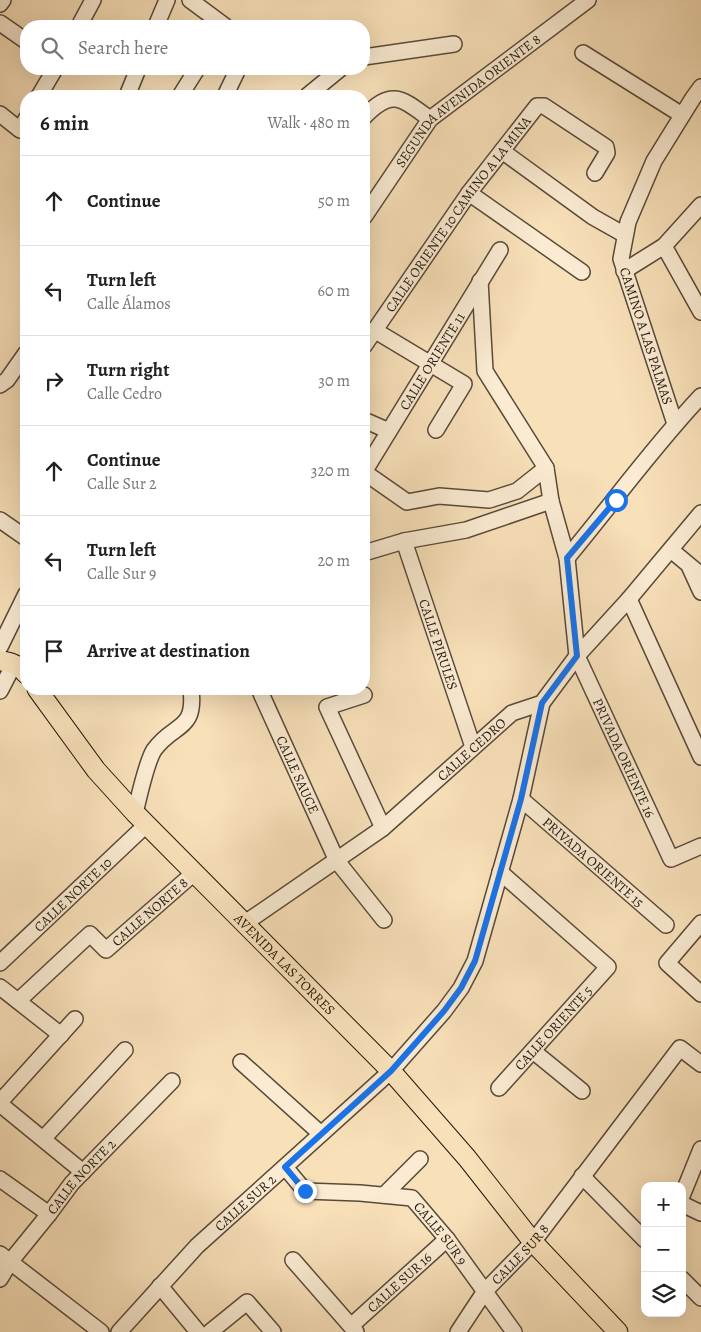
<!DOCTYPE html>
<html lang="en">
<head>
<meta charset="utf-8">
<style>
	:root { --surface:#fff; --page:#f6f6f6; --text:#222; --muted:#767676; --line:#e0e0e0 }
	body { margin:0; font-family:Alegreya,serif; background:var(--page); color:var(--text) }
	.controls { position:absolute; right:15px; bottom:15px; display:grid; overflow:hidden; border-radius:10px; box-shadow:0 5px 20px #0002 }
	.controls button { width:45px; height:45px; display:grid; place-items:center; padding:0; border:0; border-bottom:1px solid var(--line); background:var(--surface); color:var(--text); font:25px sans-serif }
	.stop { position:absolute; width:15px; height:15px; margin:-11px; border:4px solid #1a73e8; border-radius:50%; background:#fff }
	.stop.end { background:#1a73e8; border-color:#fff; box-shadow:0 1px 5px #0008 }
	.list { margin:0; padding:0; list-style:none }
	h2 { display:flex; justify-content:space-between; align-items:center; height:65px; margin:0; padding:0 20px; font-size:21px }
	h2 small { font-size:16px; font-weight:400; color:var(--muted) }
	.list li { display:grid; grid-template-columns:32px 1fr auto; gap:15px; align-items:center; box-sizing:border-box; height:90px; padding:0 20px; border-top:1px solid var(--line) }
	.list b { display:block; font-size:19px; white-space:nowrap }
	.list p { margin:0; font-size:16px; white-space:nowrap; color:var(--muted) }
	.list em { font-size:16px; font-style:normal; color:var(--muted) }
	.icon { flex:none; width:28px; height:28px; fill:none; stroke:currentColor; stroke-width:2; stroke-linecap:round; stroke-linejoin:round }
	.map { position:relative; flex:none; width:701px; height:1332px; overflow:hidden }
	.search { position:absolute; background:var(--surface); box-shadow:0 5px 20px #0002; left:20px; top:20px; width:350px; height:55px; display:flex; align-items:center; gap:12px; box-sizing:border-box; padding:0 18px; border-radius:20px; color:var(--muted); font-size:19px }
	.panel { position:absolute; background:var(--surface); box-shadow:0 5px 20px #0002; left:20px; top:90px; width:350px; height:605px; border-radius:20px }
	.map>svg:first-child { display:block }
</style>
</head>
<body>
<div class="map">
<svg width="701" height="1332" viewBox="0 0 701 1332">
	<rect width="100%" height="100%" fill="#f8e0b9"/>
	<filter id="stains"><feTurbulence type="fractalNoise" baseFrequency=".004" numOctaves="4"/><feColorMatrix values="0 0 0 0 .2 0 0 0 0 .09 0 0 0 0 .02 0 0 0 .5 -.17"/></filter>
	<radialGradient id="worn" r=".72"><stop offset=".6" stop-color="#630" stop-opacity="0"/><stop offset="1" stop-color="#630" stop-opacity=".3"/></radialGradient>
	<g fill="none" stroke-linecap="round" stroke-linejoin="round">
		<g stroke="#584a39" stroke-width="18">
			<g id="minor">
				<path d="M190,0L225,26"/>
				<path d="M0,4L3,0"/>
				<path d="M0,23L26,41"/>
				<path d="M79,26L93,0"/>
				<path d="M156,26L167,0"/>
				<path d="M583,53L682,115"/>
				<path d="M364,57L454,44"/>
				<path d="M39,96L55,69"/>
				<path d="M127,96L138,69"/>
				<path d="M180,96L197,69"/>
				<path d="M225,96L238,69"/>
				<path d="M307,96L340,69"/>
				<path d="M0,114L20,130L26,119"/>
				<path d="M364,117C392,88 401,98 430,119"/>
				<path d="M502,151L593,217L625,235"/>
				<path d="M469,193L582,272"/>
				<path id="s1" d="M364,217L430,119L588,0"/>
				<path d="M664,246L701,312"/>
				<path d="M624,271L664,246L701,205"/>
				<path id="s2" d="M480,281L485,371L546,468L551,501L567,558L577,656L671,859L701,846"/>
				<path d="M374,330L464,384L436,430"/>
				<path id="s3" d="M364,346L469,193L537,106H544L606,147L607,153L595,173"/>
				<path d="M0,385L7,380L26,353"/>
				<path d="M364,420L389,431"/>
				<path d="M675,424L621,259L628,222L654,161L693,98L701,87"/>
				<path id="s4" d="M364,472L500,250"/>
				<path d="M364,472L407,502L439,496L489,500L517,491L546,468"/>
				<path d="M0,520L26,538"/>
				<path id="s5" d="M404,541L473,747"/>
				<path d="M671,550L701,575"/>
				<path d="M364,553L404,541L466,530L551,501"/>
				<path d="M567,558C612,504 653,447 701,396"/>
				<path d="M690,568L701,592"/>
				<path d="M629,599L701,757"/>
				<path d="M0,647L26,594"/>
				<path id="s6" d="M259,689L337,861L384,920"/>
				<path d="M0,691L14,664"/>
				<path d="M364,695L327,707L383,828"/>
				<path id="s7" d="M521,799L666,925"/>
				<path d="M135,813C139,797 146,763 154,750C174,722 196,732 191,689"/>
				<path id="s8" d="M245,923L383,828L512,713L542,703L577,656L629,599L701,513"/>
				<path d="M701,923L667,963L701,994"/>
				<path id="s9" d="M0,963L146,825"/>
				<path d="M0,987L61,1035"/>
				<path id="s10" d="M18,1001L90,934L106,950L194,873"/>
				<path d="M533,1051L582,1091"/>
				<path d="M241,1062L321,1134"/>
				<path id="s11" d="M499,1088L608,967L500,872"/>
				<path d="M0,1102L75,1019"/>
				<path d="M0,1104L83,1172"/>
				<path d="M43,1139L125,1050"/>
				<path id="s12" d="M285,1167L305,1191L360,1193L412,1198L447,1239L514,1332"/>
				<path d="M582,1176L645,1240"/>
				<path d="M0,1179L49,1214"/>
				<path d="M384,1195L420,1159"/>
				<path d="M682,1196L701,1149"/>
				<path d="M682,1204L701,1213"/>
				<path d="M0,1254L101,1332"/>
				<path d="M293,1260L356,1332"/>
				<path id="s13" d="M0,1279L10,1262L49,1214L72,1183L172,1081"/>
				<path d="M682,1279L701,1298"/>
				<path d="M160,1286L198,1332"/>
				<path id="s14" d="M351,1326L447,1239"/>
				<path id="s15" d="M119,1332L197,1246L391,1071L444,1011L461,988L475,961L521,799L542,703"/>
				<path d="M210,1332L247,1302L273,1332"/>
				<path id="s16" d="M458,1332L485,1291L533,1242L680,1048L701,1064"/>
			</g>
		</g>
		<g stroke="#22180e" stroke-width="21">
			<g id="major">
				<path d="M0,661C10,661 20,666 26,674"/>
				<path id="s17" d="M37,689L96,770L135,813L391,1071L467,1158L533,1242L618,1332"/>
			</g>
		</g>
		<use href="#minor" stroke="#faebd2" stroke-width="15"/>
		<use href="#major" stroke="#f8e0b9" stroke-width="19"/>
	</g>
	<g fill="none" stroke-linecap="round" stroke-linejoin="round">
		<path stroke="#1a73e8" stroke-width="6" d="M305,1191L285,1167L391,1071L444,1011L461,988L475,961L521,799L542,703L577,656L567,558L616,500"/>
	</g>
	<g text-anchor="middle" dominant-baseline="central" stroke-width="4" stroke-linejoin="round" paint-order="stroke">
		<g font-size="14" fill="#22180e" stroke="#faebd2">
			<text stroke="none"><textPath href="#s1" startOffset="158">SEGUNDA AVENIDA ORIENTE 8</textPath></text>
			<text stroke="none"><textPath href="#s3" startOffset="162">CALLE ORIENTE 10 CAMINO A LA MINA</textPath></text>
			<text transform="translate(646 336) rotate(72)">CAMINO A LAS PALMAS</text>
			<text stroke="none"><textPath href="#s4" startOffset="130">CALLE ORIENTE 11</textPath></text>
			<text stroke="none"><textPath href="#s5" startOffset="109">CALLE PIRULES</textPath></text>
			<text stroke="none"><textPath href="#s8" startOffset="286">CALLE CEDRO</textPath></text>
			<text stroke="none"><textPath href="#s2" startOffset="508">PRIVADA ORIENTE 16</textPath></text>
			<text stroke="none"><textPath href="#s6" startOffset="94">CALLE SAUCE</textPath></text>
			<text stroke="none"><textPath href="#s7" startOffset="96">PRIVADA ORIENTE 15</textPath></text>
			<text stroke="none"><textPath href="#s9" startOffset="100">CALLE NORTE 10</textPath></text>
			<text stroke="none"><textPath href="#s10" startOffset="179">CALLE NORTE 8</textPath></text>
			<text stroke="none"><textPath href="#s17" startOffset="371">AVENIDA LAS TORRES</textPath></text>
			<text stroke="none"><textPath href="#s11" startOffset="81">CALLE ORIENTE 5</textPath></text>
			<text stroke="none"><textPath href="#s13" startOffset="131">CALLE NORTE 2</textPath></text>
			<text stroke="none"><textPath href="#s15" startOffset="181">CALLE SUR 2</textPath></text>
			<text stroke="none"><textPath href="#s12" startOffset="184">CALLE SUR 9</textPath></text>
			<text stroke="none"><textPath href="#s16" startOffset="100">CALLE SUR 8</textPath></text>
			<text stroke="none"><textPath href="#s14" startOffset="65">CALLE SUR 16</textPath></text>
		</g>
	</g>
	<rect width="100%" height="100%" filter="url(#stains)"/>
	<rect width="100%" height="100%" fill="url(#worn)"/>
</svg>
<div class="controls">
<button>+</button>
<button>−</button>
<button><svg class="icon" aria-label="layers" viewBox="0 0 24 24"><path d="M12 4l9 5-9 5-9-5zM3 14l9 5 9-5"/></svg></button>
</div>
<div class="stop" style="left:616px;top:500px"></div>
<div class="stop end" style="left:305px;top:1191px"></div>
<div class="search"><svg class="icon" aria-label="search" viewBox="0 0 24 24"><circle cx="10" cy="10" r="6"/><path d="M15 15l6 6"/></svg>Search here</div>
<section class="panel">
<h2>6 min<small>Walk · 480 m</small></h2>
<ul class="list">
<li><svg class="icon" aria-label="ahead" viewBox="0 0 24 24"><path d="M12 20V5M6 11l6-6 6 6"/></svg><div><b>Continue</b></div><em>50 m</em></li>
<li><svg class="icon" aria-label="left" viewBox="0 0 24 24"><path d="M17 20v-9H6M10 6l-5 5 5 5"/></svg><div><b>Turn left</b><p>Calle Álamos</p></div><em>60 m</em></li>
<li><svg class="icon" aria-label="right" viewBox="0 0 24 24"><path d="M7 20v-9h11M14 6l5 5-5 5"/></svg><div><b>Turn right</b><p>Calle Cedro</p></div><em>30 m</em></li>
<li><svg class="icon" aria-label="ahead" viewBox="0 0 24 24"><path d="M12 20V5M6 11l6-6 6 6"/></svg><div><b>Continue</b><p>Calle Sur 2</p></div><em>320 m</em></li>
<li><svg class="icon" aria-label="left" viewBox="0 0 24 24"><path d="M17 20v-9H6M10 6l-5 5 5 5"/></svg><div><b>Turn left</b><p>Calle Sur 9</p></div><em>20 m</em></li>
<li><svg class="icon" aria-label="arrive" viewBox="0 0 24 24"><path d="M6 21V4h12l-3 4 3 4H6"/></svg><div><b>Arrive at destination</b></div></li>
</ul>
</section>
</div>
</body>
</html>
